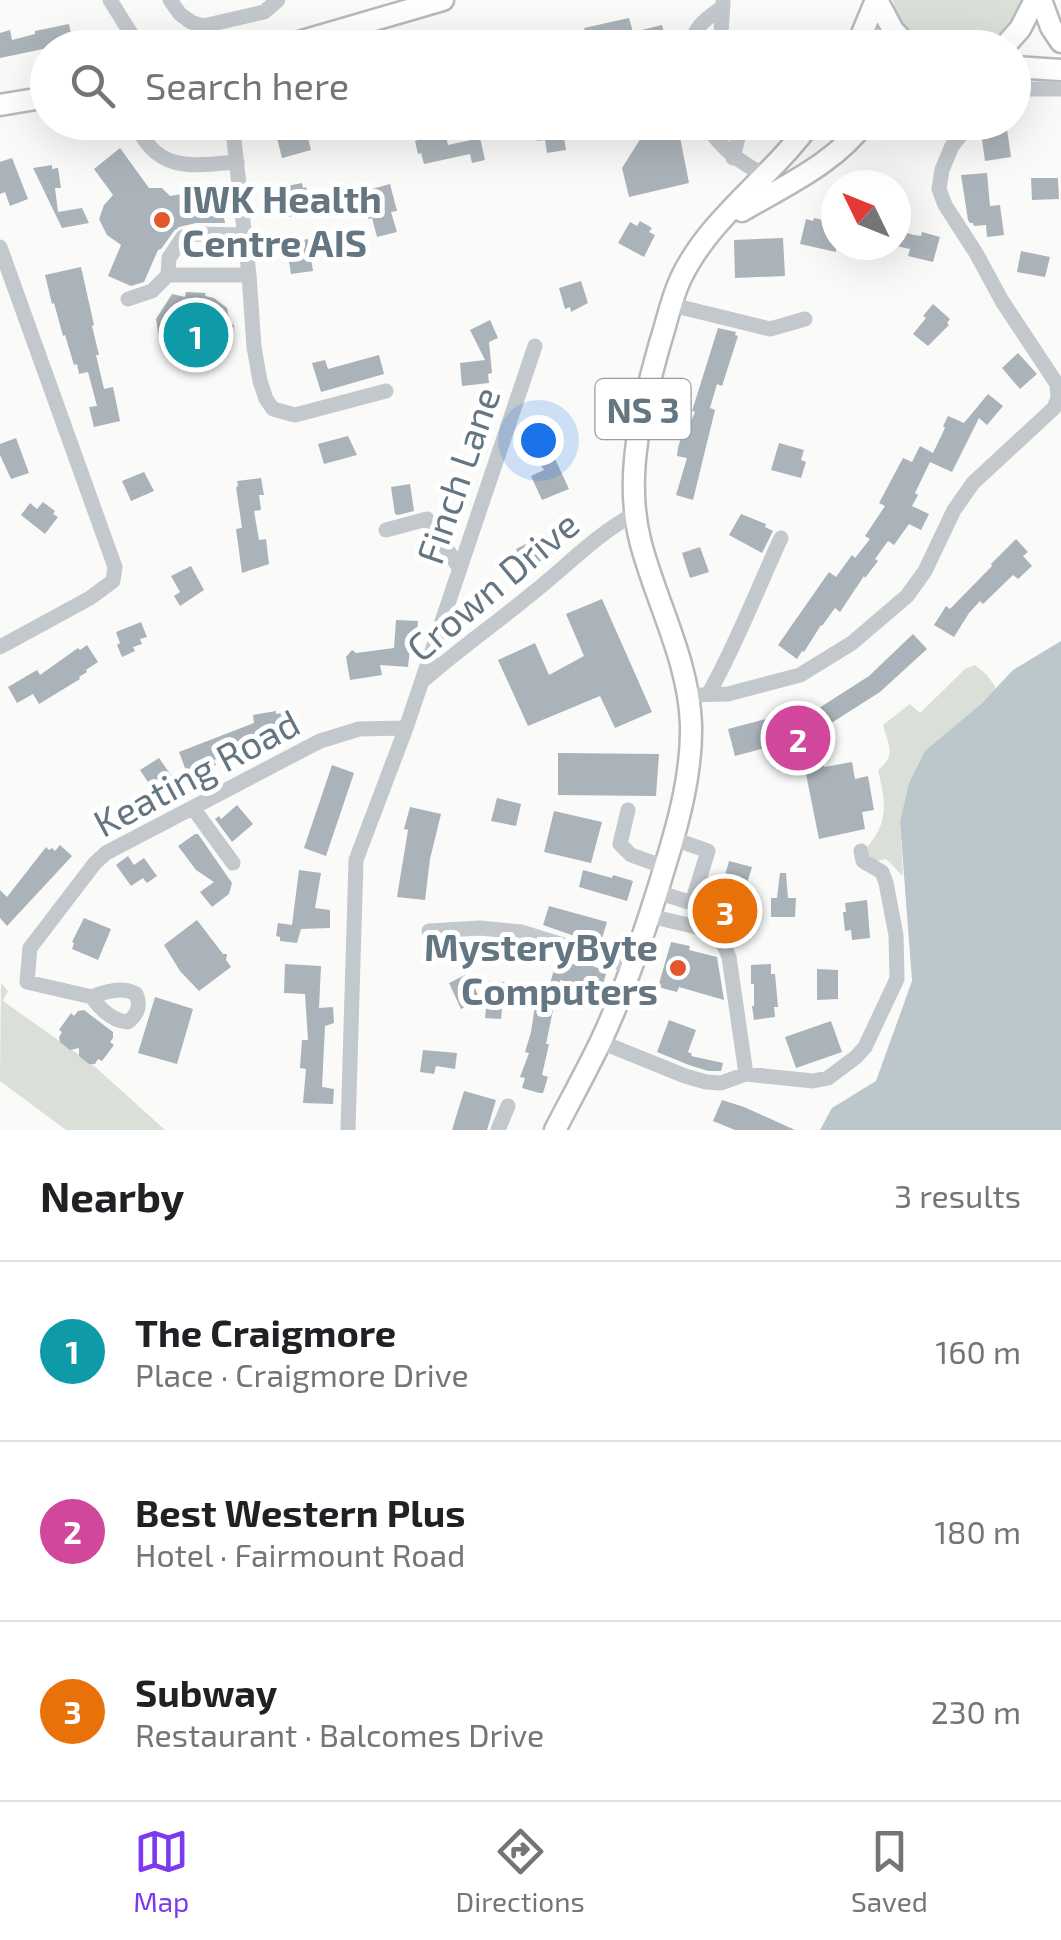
<!DOCTYPE html>
<html lang="en">
<head>
<meta charset="utf-8">
<style>
	:root { --surface:#fff; --page:#f6f6f6; --text:#202124; --muted:#757577; --line:#e0e0e0; --accent:#7c3aed }
	body { margin:0; font-family:"Exo 2",sans-serif; background:var(--page); color:var(--text) }
	.compass { position:absolute; left:821px; top:170px; width:90px; height:90px; border-radius:50%; background:var(--surface); box-shadow:0 10px 40px #0002; rotate:313deg }
	.you { position:absolute; left:538px; top:440px; width:35px; height:35px; margin:-25px; border:8px solid #fff; border-radius:50%; background:#1a73e8; box-shadow:0 0 0 15px #1a73e833 }
	.badge { display:grid; place-items:center; width:65px; height:65px; border-radius:50%; background:var(--accent); color:#fff; font-size:32px; font-weight:700 }
	.pin { position:absolute; translate:-50% -50%; border:5px solid #fff; box-shadow:0 2px 10px #0006 }
	.list { margin:0; padding:0; list-style:none }
	h2 { display:flex; justify-content:space-between; align-items:center; height:130px; margin:0; padding:0 40px; font-size:42px }
	h2 small { font-size:32px; font-weight:400; color:var(--muted) }
	.list li { display:grid; grid-template-columns:65px 1fr auto; gap:30px; align-items:center; box-sizing:border-box; height:180px; padding:0 40px; border-top:2px solid var(--line) }
	.list b { display:block; font-size:38px; white-space:nowrap }
	.list p { margin:0; font-size:32px; white-space:nowrap; color:var(--muted) }
	.list em { font-size:32px; font-style:normal; color:var(--muted) }
	.icon { flex:none; width:55px; height:55px; fill:none; stroke:currentColor; stroke-width:2; stroke-linecap:round; stroke-linejoin:round }
	.map { position:relative; flex:none; width:1061px; height:1130px; overflow:hidden }
	.search { position:absolute; background:var(--surface); box-shadow:0 10px 40px #0002; left:30px; right:30px; top:30px; height:110px; display:flex; align-items:center; gap:25px; box-sizing:border-box; padding:0 35px; border-radius:55px; color:var(--muted); font-size:38px }
	.sheet { height:670px; background:var(--surface) }
	nav { display:flex; justify-content:space-around; align-items:center; box-sizing:border-box; height:140px; border-top:2px solid var(--line); background:var(--surface); font-size:28px; color:var(--muted) }
	nav a { display:grid; justify-items:center; gap:5px }
	nav .on { color:var(--accent) }
	.map>svg:first-child { display:block }
</style>
</head>
<body>
<div class="map">
<svg width="1061" height="1130" viewBox="0 0 1061 1130">
	<rect width="100%" height="100%" fill="#fafaf8"/>
	<path fill="#dadfd7" d="M893,0H1022C1012,33 988,48 956,48C949,48 939,49 932,48C911,42 897,19 893,0Z
		M975,665L987,675L996,688L981,704L900,822L903,876L886,859L871,862L868,846C890,820 885,800 878,770C897,755 888,745 883,725L910,704L920,713L965,669Z
		M1,983L8,991L3,1001L92,1064L165,1130H66L0,1081Z"/>
	<path fill="#bbc7cb" d="M1061,641V1130H820L832,1108L876,1081L912,981L900,822L909,783L925,751L981,704L1013,670Z"/>
	<path fill="#aab3b9" d="M629,18L633,32L662,25L668,48H583L580,35L586,34L584,28Z
		M69,24L74,48H48L0,58V33L10,30L12,40L35,34V31Z
		M273,122H304L311,150L282,158Z
		M651,122H677L689,183L629,197L622,168Z
		M562,125L566,150L547,153L545,140L537,141L535,130Z
		M1007,129L1011,157L985,161L981,133Z
		M445,131L448,145L480,138L485,160L472,163L470,154L424,164L421,153L418,154L415,141Z
		M120,148L149,188H162L170,196L219,188L225,223H196L179,227L174,231L161,249L158,250L144,282L131,286L108,276L121,245L107,235L99,219L104,205L113,195L94,169Z
		M12,158L28,199L10,206L5,192L0,194V162Z
		M52,165V169L58,168L61,188H55L58,212L82,208L89,223L62,228L33,168Z
		M987,173L990,206L1000,205L1004,235L987,237L986,225L974,226L973,223H970L968,220L961,175Z
		M1031,178H1058L1059,199L1032,200Z
		M302,183L303,188L306,187L308,196L318,194L321,207L310,209V213L282,218L279,200L283,199L282,187Z
		M390,184L397,211L391,212L397,232L377,237L372,218L368,219L361,192Z
		M814,218L836,223V252L800,244L806,219L813,221Z
		M640,221L652,228L649,232L655,235L644,257L618,243L630,222L637,226Z
		M896,230L914,235L921,236L922,232L940,237L933,262L908,256L910,249L896,246Z
		M783,238L785,276L735,278L734,240Z
		M308,239L313,271L291,274L286,243Z
		M1021,251L1050,257L1045,277L1017,272Z
		M81,267L94,325L92,326L99,355H96L104,389L113,387L120,421L94,427L89,407L97,406L88,372L79,374L77,364L74,365L65,335L63,336L54,303L52,304L45,275Z
		M581,281L588,303L571,312L570,307L565,309L559,288Z
		M186,292L206,293L205,296L214,298L227,308L230,324L234,325L231,346L226,345L216,360L201,363L192,361L191,364L173,357L174,353L161,350L156,319L172,294L185,297Z
		M933,304L950,319L947,323L949,325L928,346L913,334L926,318L923,316Z
		M490,320L498,338L489,342L492,373L488,374L489,383L462,386L460,363L485,360L470,330Z
		M718,328L736,332L735,335L738,336L722,386L717,384L710,408L715,410L693,500L676,495L687,458L677,456L678,448L682,434L685,435L695,412L692,411Z
		M1018,353L1037,374L1020,389L1002,368Z
		M379,355L384,374L321,392L312,363L325,360L328,369Z
		M988,394L1003,406L987,425L979,418L952,472L930,462L915,493L918,495L912,506L929,514L921,530L909,524L894,545L888,541L875,559L878,561L865,578L864,576L840,612L835,608L822,626L821,625L804,652L802,651L797,659L778,645L829,572L836,577L852,555L855,558L870,539L865,536L885,506L879,503L903,458L912,462L920,446L933,453L945,428L943,426L948,416L964,423Z
		M545,419L559,442L550,448L569,489L542,500L531,476L544,470L520,437Z
		M348,436L357,455L324,464L318,444Z
		M16,438L29,473L11,479L0,455V444Z
		M779,443L804,450L801,460L806,462L801,478L771,470Z
		M144,472L154,491L131,501L122,481Z
		M261,478L264,495H259L261,510L254,511L259,540L266,539L269,564L242,573L236,529L242,528L236,487L238,486L237,481Z
		M410,484L414,511L398,515L395,514L391,487Z
		M43,502L55,511L53,514L58,517L45,534L21,515L30,503L37,509Z
		M741,514L766,524L765,527L773,531L762,553L729,535Z
		M544,535L554,554L525,569L516,549Z
		M1016,539L1028,552L1023,556L1032,566L1018,579L1013,575L983,604L980,601L969,613L954,637L934,625L946,606L950,609L992,566L991,564Z
		M700,547L709,572L690,578L682,553Z
		M191,566L204,590L180,606L174,596L180,592L171,576Z
		M602,599L652,712L615,728L600,696L528,726L498,660L535,643L549,675L584,656L566,614Z
		M396,620L418,621L416,648H410L408,667L380,665L382,675L350,680L346,657L352,650L356,653L394,648Z
		M141,622L147,637L140,639L142,644L133,647L135,651L122,657L117,645L120,643L116,632Z
		M913,634L927,649L880,692L825,727L828,732L816,736V738H803L735,756L728,729L789,713V708H819L869,676Z
		M87,645L98,662L86,670L87,672L79,677L80,679L39,704L33,694L17,703L8,687L37,670L40,675L78,648L80,650Z
		M276,711V714L286,712L289,728L244,737L248,748L214,760L216,765L188,776L179,752L254,723L253,715Z
		M558,753L659,754L656,796L558,795Z
		M159,758L173,778L154,791L140,770Z
		M823,761L824,767L852,762L855,779L868,776L874,810L862,812L865,829L819,839L804,764Z
		M332,765L354,773L326,856L304,848Z
		M497,798L521,804L516,826L491,821Z
		M237,805L253,824L232,842L215,819L219,816L221,819Z
		M410,807L441,814L430,859L425,900L397,897L408,830L404,829Z
		M554,811L602,822L591,863L544,852Z
		M195,834H198L232,883L229,894L212,907L200,892L214,882L196,870L178,846Z
		M60,845L72,856L7,926L0,918V890L7,897L46,847L49,850L52,848L55,851Z
		M128,856L134,865L144,858L157,876L147,883L143,878L131,886L116,865Z
		M729,861L752,867L737,917L715,911Z
		M299,870L321,873L315,908L330,910V928L301,929L297,943L280,941V937L276,936L278,923L292,925Z
		M583,870L612,878L613,875L633,881L627,901L579,887Z
		M780,873H786L788,898H796L795,917H771V898H777Z
		M867,900L870,938L852,940L851,930L845,931L843,912H846L845,903Z
		M549,906L607,922L600,945L543,925Z
		M84,918L111,929L98,960L72,949L74,943L72,942Z
		M197,920L223,954H227L226,960L231,967L199,991L180,971L164,945Z
		M671,942L690,946L689,950L717,957L724,1000L679,987L677,992L658,987Z
		M557,959L580,966V962L607,971L601,990L598,991L560,980L556,1010H553L546,1044H549L542,1075L548,1077L543,1093H539L522,1088L525,1078L520,1077L529,1053L525,1052L531,1032L537,993L547,994Z
		M285,964L321,966L319,1008L333,1007L334,1023L325,1026L322,1087L334,1089L333,1104L303,1103L306,1069L300,1068L302,1040H308L305,994L284,993Z
		M771,964V974H775L778,1007H774L775,1017L754,1020L752,1006H754V984H751V965Z
		M817,969L838,970V999L817,1000Z
		M465,975L469,983L472,981L480,1000L461,1009L449,983Z
		M489,981L505,982L501,1019L485,1018Z
		M155,997L193,1009L177,1064L138,1053Z
		M84,1010L113,1032V1038L110,1042L114,1045L102,1061L98,1059L95,1064H89L79,1056V1048L70,1050L60,1042L59,1037L62,1032L59,1030L71,1013L74,1016L78,1011Z
		M669,1020L696,1030L688,1052L692,1054L691,1056L723,1063L721,1071H708L689,1065L657,1052Z
		M831,1021L842,1052L796,1068L785,1037Z
		M423,1050L457,1053L455,1069L436,1066L434,1074L420,1072Z
		M464,1091L496,1100L487,1130H452Z
		M722,1100L744,1107L795,1130H735L713,1121Z"/>
	<g fill="none" stroke-linecap="round" stroke-linejoin="round">
		<g stroke="#b5babe" stroke-width="25">
			<path id="major" d="M877,0L893,30L910,48
				M1041,0L1051,27L1061,42
				M278,48L443,0
				M856,48L876,0
				M1003,48L1020,29L1035,0
				M1014,67L1061,70
				M0,105L48,97
				M742,211C784,186 836,163 865,122
				M555,1130C570,1101 586,1072 600,1043C627,986 647,926 665,866C679,821 692,772 691,725C689,661 657,604 641,544C623,477 642,407 660,343C667,322 671,299 681,278C710,217 772,177 811,122"/>
		</g>
		<path stroke="#c3c8cc" stroke-width="15" d="M110,0L140,48
			M170,0L180,14L191,22L203,26L264,12L278,0
			M691,48C693,27 706,19 721,8
			M720,48L723,2
			M1014,93L1024,89H1061
			M135,122C156,173 191,166 237,162
			M232,122L249,275L254,347L260,381L266,399L273,409L295,415L386,391
			M705,122C720,149 740,162 766,176
			M733,158L738,137L735,122
			M245,235L196,234L183,237L169,258L168,275H249
			M0,247L115,567L113,581L90,598L0,647
			M128,299L152,291L168,275
			M672,305L770,329L805,319
			M386,530L427,519L460,569
			M425,679C459,649 495,624 529,596C565,568 594,536 634,514
			M709,693C737,643 757,590 781,538
			M687,695L728,694L800,675L852,643L907,596L925,571L954,510L973,483L1054,408L1058,398L1057,384L1002,301L976,253L945,205L939,189L942,170L952,146L971,122
			M193,808L233,863
			M628,810L620,844L631,855L665,867
			M657,892L692,903L708,851L674,839
			M650,916L718,932L729,957L746,1074
			M429,931L480,928L521,932L631,966
			M92,997C101,1010 113,1021 128,1022C138,1014 141,1006 136,994C123,986 106,991 92,997L27,982L30,948L95,863L106,853L320,741L359,729L406,728
			M601,1042L685,1076L706,1082L721,1083L746,1074L813,1081L828,1078L856,1057L865,1047L897,979L896,935L886,883L882,872L863,861L861,851
			M348,1130L356,860L406,728L535,346
			M498,1130L508,1106"/>
		<use href="#major" stroke="#fff" stroke-width="20"/>
	</g>
	<g fill="#e4572e" stroke="#fff" stroke-width="4">
		<circle cx="162" cy="220" r="10"/>
		<circle cx="678" cy="968" r="10"/>
	</g>
	<g text-anchor="middle" dominant-baseline="central" stroke-width="10" stroke-linejoin="round" paint-order="stroke">
		<rect fill="#fff" stroke="#939fa8" stroke-width="2.5" x="595.5" y="379" width="95" height="60" rx="8"/>
		<g font-size="35" font-weight="bold" fill="#657683">
			<text x="643" y="409">NS 3</text>
		</g>
		<g font-size="38" font-weight="bold" fill="#657683" stroke="#fff" text-anchor="start">
			<text x="182" y="198">IWK Health<tspan x="182" dy="44">Centre AIS</tspan></text>
			<text x="658" y="946" text-anchor="end">MysteryByte<tspan x="658" dy="44">Computers</tspan></text>
		</g>
		<g font-size="38" fill="#657683" stroke="#fff">
			<text transform="translate(457 475) rotate(-71)">Finch Lane</text>
			<text transform="translate(492 585) rotate(-40)">Crown Drive</text>
			<text transform="translate(196 772) rotate(-28)">Keating Road</text>
		</g>
	</g>
</svg>
<svg class="compass" viewBox="-18 -18 36 36"><path d="M0-13l5 13h-10z" fill="#e53935"/><path d="M0 13l5-13h-10z" fill="#757577"/></svg>
<div class="you"></div>
<div class="pin badge" style="left:196px;top:335px;background:#0f9aa8">1</div>
<div class="pin badge" style="left:798px;top:738px;background:#d1479c">2</div>
<div class="pin badge" style="left:725px;top:911px;background:#e8710a">3</div>
<div class="search"><svg class="icon" aria-label="search" viewBox="0 0 24 24"><circle cx="10" cy="10" r="6"/><path d="M15 15l6 6"/></svg>Search here</div>
</div>
<section class="sheet">
<h2>Nearby<small>3 results</small></h2>
<ul class="list">
<li><span class="badge" style="background:#0f9aa8">1</span><div><b>The Craigmore</b><p>Place · Craigmore Drive</p></div><em>160 m</em></li>
<li><span class="badge" style="background:#d1479c">2</span><div><b>Best Western Plus</b><p>Hotel · Fairmount Road</p></div><em>180 m</em></li>
<li><span class="badge" style="background:#e8710a">3</span><div><b>Subway</b><p>Restaurant · Balcomes Drive</p></div><em>230 m</em></li>
</ul>
</section>
<nav>
<a class="on"><svg class="icon" aria-label="map" viewBox="0 0 24 24"><path d="M3 6l6-2 6 2 6-2v14l-6 2-6-2-6 2zM9 4v14M15 6v14"/></svg>Map</a>
<a><svg class="icon" aria-label="directions" viewBox="0 0 24 24"><path d="M12 3l9 9-9 9-9-9zM9 14v-3h6M13 9l2 2-2 2"/></svg>Directions</a>
<a><svg class="icon" aria-label="saved" viewBox="0 0 24 24"><path d="M7 4h10v16l-5-4-5 4z"/></svg>Saved</a>
</nav>
</body>
</html>
